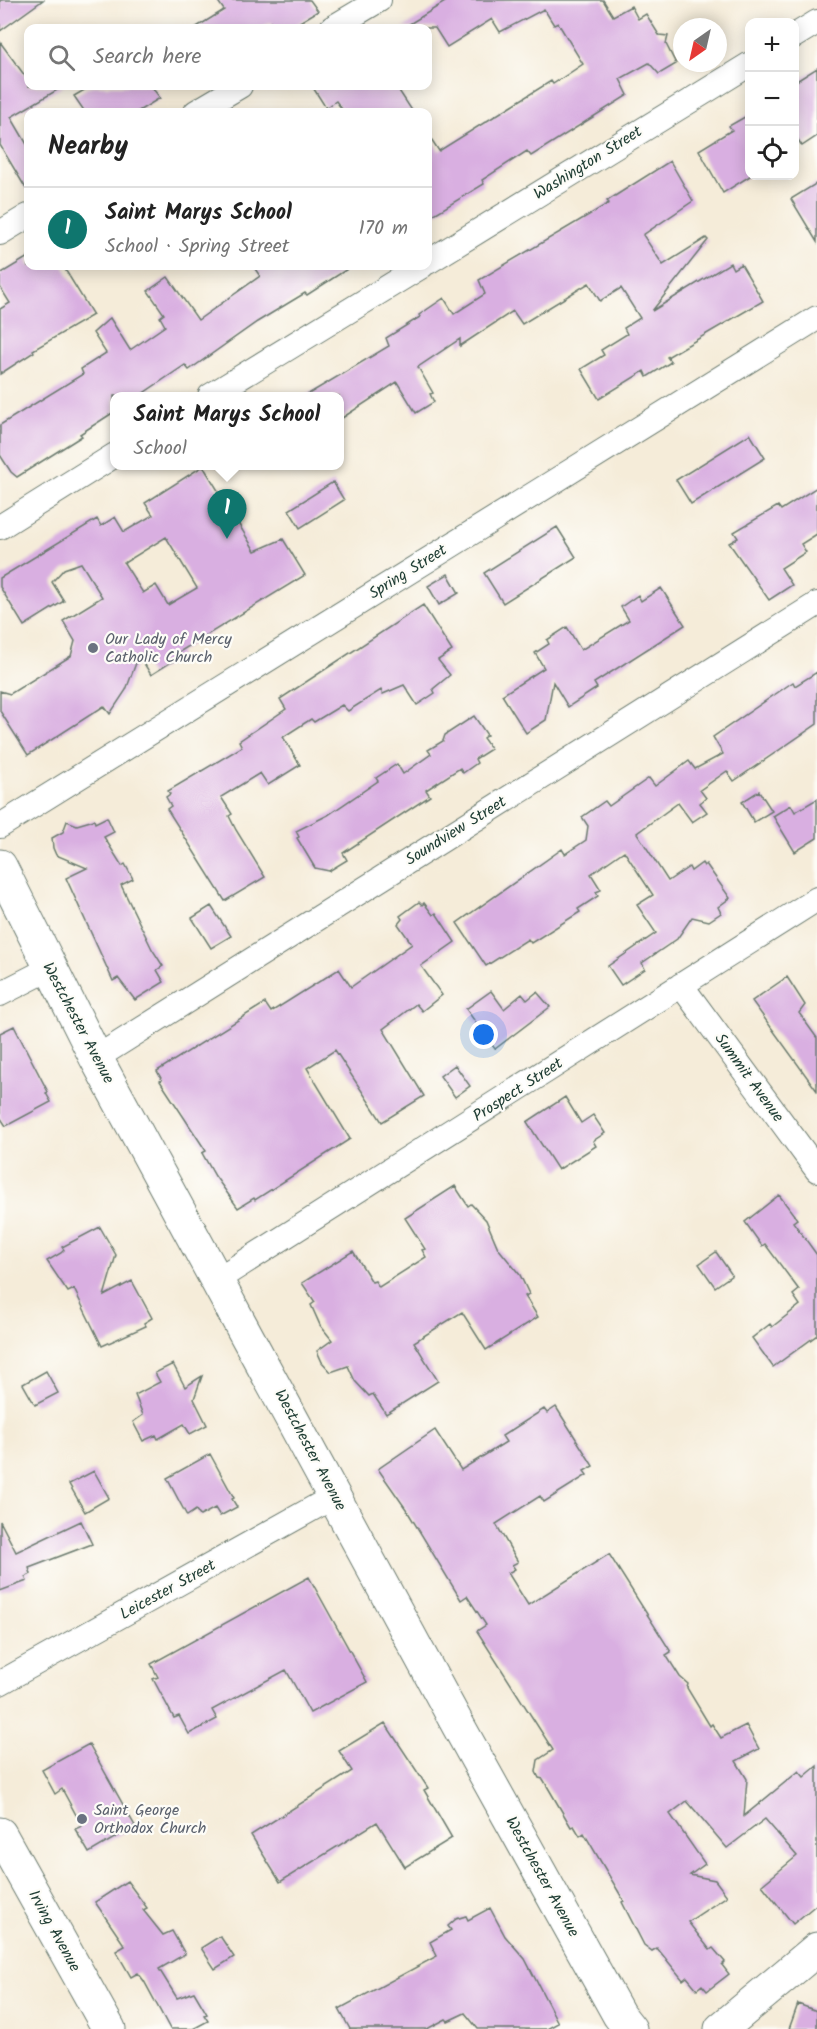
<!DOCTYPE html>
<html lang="en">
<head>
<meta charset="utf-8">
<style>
	:root { --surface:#fff; --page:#f6f6f6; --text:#222; --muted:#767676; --line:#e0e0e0; --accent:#0f766e }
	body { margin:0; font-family:Kalam,sans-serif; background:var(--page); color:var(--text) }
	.controls { position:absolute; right:18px; top:18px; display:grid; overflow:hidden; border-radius:12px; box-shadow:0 3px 15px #0003 }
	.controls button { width:54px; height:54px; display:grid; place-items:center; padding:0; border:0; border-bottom:2px solid var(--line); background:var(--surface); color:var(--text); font:30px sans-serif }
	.compass { position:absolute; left:673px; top:18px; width:54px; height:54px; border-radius:50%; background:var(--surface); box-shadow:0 3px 15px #0003; rotate:214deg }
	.you { position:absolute; left:484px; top:1035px; width:21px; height:21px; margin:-15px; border:4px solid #fff; border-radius:50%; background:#1a73e8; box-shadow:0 0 0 9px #1a73e833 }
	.badge { display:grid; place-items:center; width:39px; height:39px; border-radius:50%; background:var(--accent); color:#fff; font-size:20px; font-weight:700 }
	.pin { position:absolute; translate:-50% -50px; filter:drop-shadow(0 2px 3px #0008) }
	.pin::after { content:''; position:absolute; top:32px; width:21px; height:18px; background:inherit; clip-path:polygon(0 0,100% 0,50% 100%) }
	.popup { position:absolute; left:110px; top:392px; width:234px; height:78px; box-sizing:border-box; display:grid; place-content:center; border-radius:12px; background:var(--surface); filter:drop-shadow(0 2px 4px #0005); font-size:20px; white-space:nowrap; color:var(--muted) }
	.popup b { font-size:22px; color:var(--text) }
	.popup::after { content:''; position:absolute; left:50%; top:100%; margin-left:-12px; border:12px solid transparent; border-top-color:var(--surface) }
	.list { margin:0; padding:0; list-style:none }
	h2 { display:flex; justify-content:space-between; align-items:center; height:78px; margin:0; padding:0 24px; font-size:26px }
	h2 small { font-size:20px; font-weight:400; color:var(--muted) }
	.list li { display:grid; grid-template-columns:39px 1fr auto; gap:18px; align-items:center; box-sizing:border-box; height:84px; padding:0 24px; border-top:2px solid var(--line) }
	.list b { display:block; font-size:22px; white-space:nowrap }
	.list p { margin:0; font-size:20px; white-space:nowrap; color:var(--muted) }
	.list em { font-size:20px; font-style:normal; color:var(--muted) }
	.icon { flex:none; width:33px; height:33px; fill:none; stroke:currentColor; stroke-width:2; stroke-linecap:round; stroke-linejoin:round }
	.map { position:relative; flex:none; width:817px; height:2029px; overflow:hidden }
	.search { position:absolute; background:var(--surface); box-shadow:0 3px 15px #0003; left:24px; top:24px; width:408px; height:66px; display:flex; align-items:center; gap:15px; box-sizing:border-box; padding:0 21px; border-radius:12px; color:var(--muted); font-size:22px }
	.panel { position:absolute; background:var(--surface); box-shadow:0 3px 15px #0003; left:24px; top:108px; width:408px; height:162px; border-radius:12px }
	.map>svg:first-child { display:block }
</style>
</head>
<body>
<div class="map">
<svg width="817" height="2029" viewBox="0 0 817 2029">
	<rect width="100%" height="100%" fill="#fdfcf7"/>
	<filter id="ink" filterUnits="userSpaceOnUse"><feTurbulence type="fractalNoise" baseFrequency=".0167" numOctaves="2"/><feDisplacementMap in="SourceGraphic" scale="12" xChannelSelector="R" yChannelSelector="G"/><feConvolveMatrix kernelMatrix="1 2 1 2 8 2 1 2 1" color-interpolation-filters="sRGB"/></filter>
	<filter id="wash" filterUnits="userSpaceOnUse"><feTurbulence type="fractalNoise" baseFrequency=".008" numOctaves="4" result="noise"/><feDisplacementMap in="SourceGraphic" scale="24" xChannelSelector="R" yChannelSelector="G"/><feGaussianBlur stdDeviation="1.35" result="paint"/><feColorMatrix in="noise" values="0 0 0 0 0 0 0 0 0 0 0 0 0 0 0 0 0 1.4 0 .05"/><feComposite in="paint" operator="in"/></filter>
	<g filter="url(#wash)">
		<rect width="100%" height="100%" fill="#f5ecd9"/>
		<g id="blocks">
			<path fill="#d9afe1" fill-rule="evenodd" d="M0,0H43L0,31Z
				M217,0H310L318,11L290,28H276L271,22L260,28H195L224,10Z
				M448,0H603L613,16L631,6L638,19L646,14L659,35L668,36L666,44L676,64L659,74L649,63L620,79L628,95L531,156L527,151L482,180L484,184L428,218V134L439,151L551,81L553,84L583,64L558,23L554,25L544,9L500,32L492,19L447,47L435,28H403Z
				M0,42L28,80V86H64L11,117L28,146V192L0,145Z
				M817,68V136L802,146L795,135V82Z
				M91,86H151L160,98L137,112H85L74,96Z
				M312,86H396L413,112H344L336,101L326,108Z
				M750,114V176L723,193L699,150L732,130L729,126Z
				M670,161L693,201L643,235L663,265L706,238L708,240L652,311L730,263L733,269L741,264L763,301L667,357L671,362L647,377L644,371L599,399L581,369L604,355L601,350L627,334L624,328L640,318L621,288L600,301L589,283L522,324L513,311L460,346V339L418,367L433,393L430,394L434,402L416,413L397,382L339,420V396H305L389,346L386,338L420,317L419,315L444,298L454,314L485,294L479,280L609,203L607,201Z
				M817,183V242L791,199Z
				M28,257V266H63L93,315L33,350L34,352L0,374V309L10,303L0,287V274Z
				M253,266H352L307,295L305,293L257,322L189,370L185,365L139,396H114V412L80,434L82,436L17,477L11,472L0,455V425L83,374L81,369L106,353L93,333L110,318L130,350L165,326L160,317L164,314L148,291L168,277L198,320L260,276Z
				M750,434L765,458L691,504L676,480Z
				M203,466L255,551L283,539L305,575L179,652L181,656L151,675L139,655L126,690L110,714L104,706L28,755L0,711V691L10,694L71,656L75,641L63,621L102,597L81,563L64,569L52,582L64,601L24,626L0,587V578L97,519L101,526L115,517L124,532L153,515L145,503ZM166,537L197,588L168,605L156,585L143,593L124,563Z
				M333,482L344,500L300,528L289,510Z
				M817,487V534L801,544L806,552L781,568L792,585L769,600L729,543L738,538L734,532L778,506L781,510Z
				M557,527L576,557L503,603L484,573Z
				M448,574L459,593L439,605L428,586Z
				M661,588L685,625L594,683L597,688L568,707L553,682L546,720L526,733L502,695L544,668L535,653L549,644L547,640L567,627L581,650L629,620L621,607L638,595L641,601Z
				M423,605L452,651L438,660L450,675L433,689L435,693L417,705L404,685L383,694L381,690L348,711L342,705L314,722L311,719L283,737L300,765L268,785L260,773L221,797L232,814L229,816L236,830L265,877L225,901L167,809L171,806L166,797L170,794L168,791L242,747L239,741L286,709L280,699Z
				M817,672V724L734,781L727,771L700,790L706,798L700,803L707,812L692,822L678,803L637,833L668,881L689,867L691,871L702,863L704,866L706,864L730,898L718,907L721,913L709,921L692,917L677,939L642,963L645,969L621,985L608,966L656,933L637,905L653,895L624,851L591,874L601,890L596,892L598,896L578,909L580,912L531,943L528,939L486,966L457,923L562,849L565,854L586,840L588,826L582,817L605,801L609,806L649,778L655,786L689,761L695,769L723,754L713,737L793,682L795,686Z
				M474,716L487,735L483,738L491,749L475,759L477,763L463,773L460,768L426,790L430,796L343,853L347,860L329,871L315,868L297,838L299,837L296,831L328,815L378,781L376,778L397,764L403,774L431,754L428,750L443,741L445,735Z
				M759,791L772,811L754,822L742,802Z
				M817,799V838L795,852L773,816L791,805L795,812Z
				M107,817L114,832L104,837L122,866L125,864L133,879L121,885L152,949L163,966L157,970L164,982L135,1000L118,978L113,981L66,878L87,868L56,855L53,848L52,838L63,832L67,821L77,825L94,820L95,823Z
				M419,902L422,905L424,903L433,915L436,913L455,942L421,966L442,995L422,1011L416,1004L383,1029L424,1096L382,1122L335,1050L307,1068L350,1139L255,1200L254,1198L238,1208L215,1176L202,1153L206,1151L160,1081L162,1080L157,1071L265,1003L271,1012L339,969L351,987L412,944L398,924L402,919L400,916Z
				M211,906L231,936L211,948L192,918Z
				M787,977L805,1005L799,1013L817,1038V1091L752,1001Z
				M491,991L504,1009L522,994L527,1000L537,992L550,1007L495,1049L466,1009Z
				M14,1026L48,1092L46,1093L51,1102L6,1126L0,1117V1033Z
				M455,1065L470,1086L455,1097L440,1076Z
				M565,1097L581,1123L593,1115L605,1133L593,1141L596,1146L558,1170L527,1122Z
				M455,1186L468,1206L471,1204L486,1220L498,1248L520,1275L529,1294L525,1296L538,1317L486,1350L462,1312L414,1342L438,1381L386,1414L373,1394L369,1396L355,1381L348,1366L331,1372L322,1362L317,1351L332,1340L320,1325L311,1305L315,1302L302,1283L353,1251L372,1282L375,1281L379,1287L426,1257L422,1250L425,1249L405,1218Z
				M779,1195L797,1219L793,1222L817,1255V1335L773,1367L752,1338L770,1324L772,1327L800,1305L793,1295L799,1290L765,1244L762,1246L745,1222Z
				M100,1227L116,1255L104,1296L132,1281L152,1318L144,1323L146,1326L102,1346L74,1289L68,1292L47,1261L61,1253L64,1250L62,1247Z
				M716,1252L732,1275L715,1287L699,1264Z
				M173,1364L185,1387L202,1376L194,1399L207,1425L190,1434L184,1424L158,1439L156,1435L143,1441L133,1422L143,1415L135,1395L160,1382L155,1373Z
				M46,1371L58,1393L35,1405L23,1384Z
				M556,1407L593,1466L584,1471L587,1475L544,1502L540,1496L496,1524L518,1562L512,1565L515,1569L508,1573L528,1605L609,1554L671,1652L666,1655L680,1677L688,1684L687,1688L710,1726L712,1724L721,1738L746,1725L759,1749L736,1761L747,1779L744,1816L799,1771L804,1777L817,1766V1904L793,1924L762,1885L797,1856L765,1819L727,1848L687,1801L670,1814L705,1864L690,1875L715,1880L727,1896L688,1922L710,1950L713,1948L725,1962L722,1965L729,1974L707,1991L702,1985L697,1989L687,1977L683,1980L657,1948L652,1951L644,1945L622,1902L624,1901L584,1833L580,1836L574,1826L571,1827L543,1779L539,1778L536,1772L538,1760L553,1750L477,1631L486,1625L467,1596L461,1600L406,1509L378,1469L435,1430L461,1470L506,1442L502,1436L544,1409L547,1413Z
				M210,1454L234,1498L232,1499L237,1507L220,1516L215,1508L200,1516L196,1510L187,1516L167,1478Z
				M94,1471L109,1498L85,1512L69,1484Z
				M0,1521L16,1552L81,1521L92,1544L29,1568L31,1574L25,1577L27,1581L0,1591Z
				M309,1577L367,1682L310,1713L286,1670L212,1710L217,1719L189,1734L179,1716L174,1718L153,1679L158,1677L151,1664Z
				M385,1723L428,1788L424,1790L452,1838L405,1867L377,1822L280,1882L251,1835L352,1771L339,1751Z
				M89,1744L135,1826L89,1853L75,1829L82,1826L62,1789L55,1794L42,1770Z
				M127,1881L147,1908L143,1910L163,1935L172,1931L185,1954L159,1969L177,1998L194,1992L207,2014L204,2015L208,2021L193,2029H170L144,1981L138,1973L131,1977L116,1951L125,1946L95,1902Z
				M490,1908L505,1936L525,1959L558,2023L547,2029H478L465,2013L448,2021L446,2019L427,2029H350L339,2009L437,1956L430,1942L451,1930L448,1926L456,1919L466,1916L468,1920Z
				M220,1936L234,1957L215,1969L201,1948Z
				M798,2004L817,2011V2029H789Z"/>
		</g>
	</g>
	<g filter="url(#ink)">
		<use href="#blocks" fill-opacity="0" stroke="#6a7a6e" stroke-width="1.5"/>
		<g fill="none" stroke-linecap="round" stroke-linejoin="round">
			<g stroke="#6a7a6e" stroke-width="26">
				<path id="street" d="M332,28L379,0
					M794,36L817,22
					M196,112L240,86
					M0,233L28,216
					M428,262L750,64
					M210,396L422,266
					M0,527L115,455
					M0,826L817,318
					M681,985L817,1170
					M0,994L49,969
					M96,1058L817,604
					M218,1279L817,899
					M0,1683L335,1496"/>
			</g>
			<g stroke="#6a7a6e" stroke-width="35">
				<path id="secondary" d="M0,866L96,1058L459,1727L619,2015L630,2029
					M0,1834L109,2029
					M721,2029L817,1949"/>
			</g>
			<use href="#street" stroke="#fff" stroke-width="24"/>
			<use href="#secondary" stroke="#fff" stroke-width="33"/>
		</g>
	</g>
	<g fill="#6b7280" stroke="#fdfcf7" stroke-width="2">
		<circle cx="93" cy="648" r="6"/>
		<circle cx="82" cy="1819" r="6"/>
	</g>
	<g text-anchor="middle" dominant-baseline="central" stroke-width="4.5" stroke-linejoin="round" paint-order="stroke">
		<g font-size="16" fill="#1f3d34" stroke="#fdfcf7">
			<text transform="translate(588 163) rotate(-32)">Washington Street</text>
			<text transform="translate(408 572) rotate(-32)">Spring Street</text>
			<text transform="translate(456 831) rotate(-32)">Soundview Street</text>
			<text transform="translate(78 1023) rotate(62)">Westchester Avenue</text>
			<text transform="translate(749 1078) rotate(54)">Summit Avenue</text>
			<text transform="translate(518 1090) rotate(-33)">Prospect Street</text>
			<text transform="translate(310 1450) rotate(62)">Westchester Avenue</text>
			<text transform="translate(168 1590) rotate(-29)">Leicester Street</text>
			<text transform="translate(542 1877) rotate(61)">Westchester Avenue</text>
			<text transform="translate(54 1931) rotate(61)">Irving Avenue</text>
		</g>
		<g font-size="16" fill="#5b616d" stroke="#fdfcf7" text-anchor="start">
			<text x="105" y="639">Our Lady of Mercy<tspan x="105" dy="18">Catholic Church</tspan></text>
			<text x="94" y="1810">Saint George<tspan x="94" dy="18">Orthodox Church</tspan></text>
		</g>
	</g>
</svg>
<div class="controls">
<button>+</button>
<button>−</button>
<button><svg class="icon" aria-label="locate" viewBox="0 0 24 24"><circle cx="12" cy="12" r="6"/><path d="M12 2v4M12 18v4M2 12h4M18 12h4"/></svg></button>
</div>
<svg class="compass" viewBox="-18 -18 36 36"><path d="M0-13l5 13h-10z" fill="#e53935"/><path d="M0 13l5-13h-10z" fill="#767676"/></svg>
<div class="you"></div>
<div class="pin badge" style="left:227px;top:539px">1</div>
<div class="popup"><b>Saint Marys School</b>School</div>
<div class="search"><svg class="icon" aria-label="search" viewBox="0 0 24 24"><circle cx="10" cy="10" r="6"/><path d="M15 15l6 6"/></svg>Search here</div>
<section class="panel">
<h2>Nearby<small></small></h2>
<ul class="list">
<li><span class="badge">1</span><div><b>Saint Marys School</b><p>School · Spring Street</p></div><em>170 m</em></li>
</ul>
</section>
</div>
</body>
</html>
